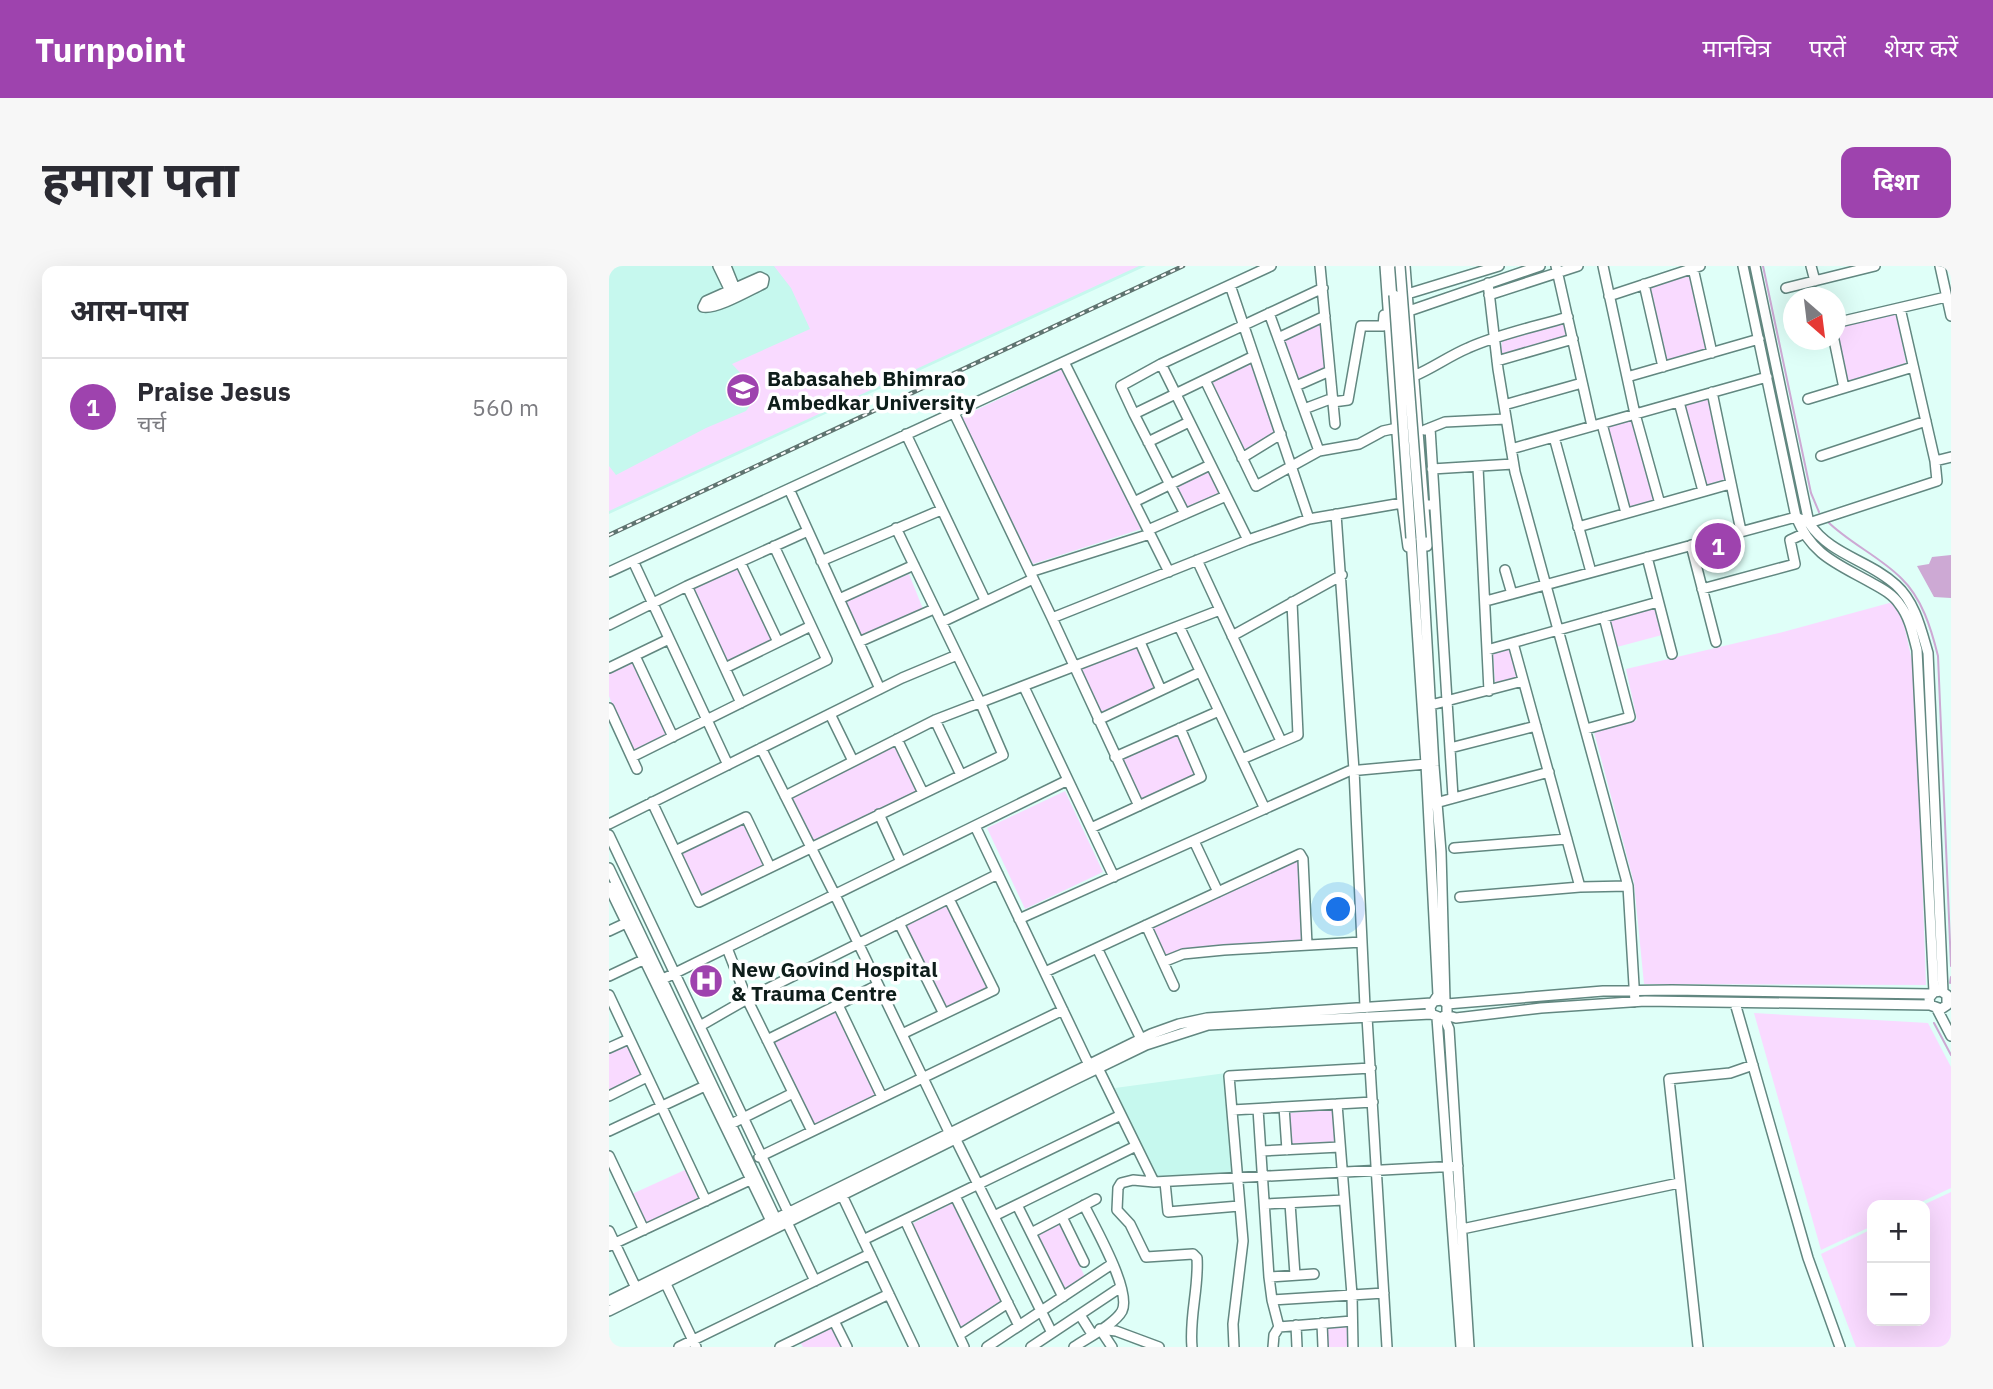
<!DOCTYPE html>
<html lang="hi">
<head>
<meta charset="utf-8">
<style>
	:root { --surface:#fff; --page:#f7f7f7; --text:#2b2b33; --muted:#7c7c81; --line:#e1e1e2; --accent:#9e43ae }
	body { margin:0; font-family:"IBM Plex Sans","Noto Sans Devanagari",sans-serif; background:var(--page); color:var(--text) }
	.controls { position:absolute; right:21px; bottom:21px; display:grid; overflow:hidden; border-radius:14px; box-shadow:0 7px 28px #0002 }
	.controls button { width:63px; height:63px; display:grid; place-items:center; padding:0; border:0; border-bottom:2px solid var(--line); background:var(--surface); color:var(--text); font:35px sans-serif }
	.compass { position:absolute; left:1174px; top:21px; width:63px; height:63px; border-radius:50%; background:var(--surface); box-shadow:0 7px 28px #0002; rotate:152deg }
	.you { position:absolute; left:730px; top:644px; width:24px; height:24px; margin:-18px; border:5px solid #fff; border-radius:50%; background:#1a73e8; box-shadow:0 0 0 10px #1a73e833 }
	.badge { display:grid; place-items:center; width:46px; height:46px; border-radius:50%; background:var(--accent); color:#fff; font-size:23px; font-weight:700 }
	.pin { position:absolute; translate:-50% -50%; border:4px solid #fff; box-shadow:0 2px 7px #0006 }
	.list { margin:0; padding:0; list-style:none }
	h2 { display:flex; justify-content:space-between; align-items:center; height:91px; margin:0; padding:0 28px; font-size:30px }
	h2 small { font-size:23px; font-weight:400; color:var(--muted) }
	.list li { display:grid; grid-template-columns:46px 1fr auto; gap:21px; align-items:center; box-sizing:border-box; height:98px; padding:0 28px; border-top:2px solid var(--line) }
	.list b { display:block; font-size:26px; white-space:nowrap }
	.list p { margin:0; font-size:23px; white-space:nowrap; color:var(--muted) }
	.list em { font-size:23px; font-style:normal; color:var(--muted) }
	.map { position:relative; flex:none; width:1342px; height:1081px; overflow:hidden; border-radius:14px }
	header { display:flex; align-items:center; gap:42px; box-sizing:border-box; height:98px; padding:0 35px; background:var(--accent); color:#fff }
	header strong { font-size:33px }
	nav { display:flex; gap:38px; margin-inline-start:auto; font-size:24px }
	.intro { display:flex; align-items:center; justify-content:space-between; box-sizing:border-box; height:168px; padding:0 42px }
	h1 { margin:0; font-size:49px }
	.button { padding:18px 32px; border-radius:14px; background:var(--accent); color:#fff; font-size:24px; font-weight:700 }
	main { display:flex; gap:42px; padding:0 42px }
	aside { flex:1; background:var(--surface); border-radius:14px; box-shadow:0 7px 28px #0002 }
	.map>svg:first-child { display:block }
</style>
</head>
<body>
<header>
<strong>Turnpoint</strong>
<nav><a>मानचित्र</a><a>परतें</a><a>शेयर करें</a></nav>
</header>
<div class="intro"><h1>हमारा पता</h1><a class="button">दिशा</a></div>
<main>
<aside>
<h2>आस-पास<small></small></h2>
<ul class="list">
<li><span class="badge">1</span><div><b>Praise Jesus</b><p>चर्च</p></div><em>560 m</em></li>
</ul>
</aside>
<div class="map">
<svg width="1342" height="1081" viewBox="0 0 1342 1081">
	<rect width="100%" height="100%" fill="#dffff8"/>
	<path fill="#c6f8ee" d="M0,0H537L0,248Z
		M617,807L624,910L547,914L506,822Z"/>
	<path fill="#f9daff" d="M165,0H530L0,245V200L7,209L97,162L137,145L150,127L123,98L201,63L182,22Z
		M1081,8L1097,84L1058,95L1039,22Z
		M1287,47L1297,97L1239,115L1228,62Z
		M712,54L716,102L688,115L673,73Z
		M955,56L959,71L892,89L893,74Z
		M643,92L668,167L636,186L601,112Z
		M454,103L532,263L424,298L352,151Z
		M1100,131L1117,213L1096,219L1075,137Z
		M1023,153L1046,234L1021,241L998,161Z
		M599,201L612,229L574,247L560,219Z
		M130,301L165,376L119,397L84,323Z
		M300,308L314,343L249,371L235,336Z
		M1284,336L1295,358L1306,409L1317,719L1035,718L1025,617L985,466L1028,454L1017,403L1174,366Z
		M1046,342L1053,369L1008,381L1001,354Z
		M529,382L547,422L492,449L470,403Z
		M901,383L908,411L886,417L884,388Z
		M25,395L59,469L21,487L0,430V406Z
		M569,468L587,509L532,535L511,491Z
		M287,478L310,525L204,577L181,530Z
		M456,525L494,606L416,643L378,562Z
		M136,554L158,599L93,631L71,585Z
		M689,594L693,675L581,682L557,690L543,663Z
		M338,637L380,723L338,743L296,657Z
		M227,745L268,830L205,860L164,776Z
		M1145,747L1319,757L1342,801V922L1306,939H1263V960L1212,984Z
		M18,777L33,810L0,825V786Z
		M724,843L727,878L682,881L680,847Z
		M78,903L92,933L37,958L23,928Z
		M1342,926V1081H1247L1212,988L1263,963V1055H1316V939H1314Z
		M345,936L394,1037L351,1063L301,959Z
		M449,954L476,1011L454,1025L425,967Z
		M740,1058L741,1081H716L715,1059Z
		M224,1059L235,1081H194L191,1076Z"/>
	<path fill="#cda9d4" d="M1342,289V332L1325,331L1308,300L1320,298L1323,291Z"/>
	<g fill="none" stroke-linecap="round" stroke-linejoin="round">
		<path stroke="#cda9d4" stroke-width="2" d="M1154,0L1202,227L1210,246
			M1218,255C1240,277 1270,290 1292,312C1313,332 1322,362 1329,390L1342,700
			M1341,717L1342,711
			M1325,757L1342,789"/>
		<g stroke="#628780" stroke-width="12">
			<path id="minor" d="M109,0L122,27
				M117,0L127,25
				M711,0L726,158
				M776,0L793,237L799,281
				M782,0L785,29
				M796,0L818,280
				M947,0L983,160
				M994,0L1026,148L1051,238
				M1134,0L1187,251C1203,289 1227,297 1261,316C1272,322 1284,328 1291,339C1301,352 1304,369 1308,384L1325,726
				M1146,0L1200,257C1221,289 1260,294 1287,319C1306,336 1312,363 1319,387L1334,726
				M1202,0L1206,15
				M1331,0L1342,50
				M1084,2L1103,87
				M879,17L889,103L906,206L1019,620L1026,736
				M1035,18L1054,101
				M621,19L700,253
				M1177,22L1266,0
				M795,29L890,0
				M880,29L969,0
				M1000,30L1091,0
				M94,41C107,44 141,24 154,18L155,13
				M94,41L97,35L151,11L155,13
				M1291,42L1326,195
				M797,46L931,0
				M1226,57L1337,31
				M669,72L716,50
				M1225,74L1235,122
				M888,95L964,73
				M455,96L560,306
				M552,98L639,274
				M805,110C824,102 840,90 859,82C890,68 925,61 959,51
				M1018,111L1150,73
				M596,114L647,220L710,185L660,47
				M687,120L721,105
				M1103,126L1132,265
				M1199,133L1304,101
				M724,136L739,134L752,60H774L775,49
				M1070,136L1094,225
				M895,139L973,117
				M695,143L724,132
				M345,147L443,352
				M525,148L512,120L552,98L714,22
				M993,158L1017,247
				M821,162L844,531
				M816,164L836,156L897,153
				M297,168L376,334
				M945,171L982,306
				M539,176L580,156
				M902,183L1158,111
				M710,185L750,178L774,165L788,162
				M1212,190L1317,155
				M633,192L672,168
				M869,201L880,425
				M823,203L904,198
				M180,223L271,423
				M525,236L601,199
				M576,248L525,148L645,90
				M727,248L745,504L756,741
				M969,261L1121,218
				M539,264L617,230
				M802,272L817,498L829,729L825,735
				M812,272L825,500L832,586L836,735
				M1082,279L1107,376
				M1038,291L1063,388
				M588,294L672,475
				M24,295L119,499
				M212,295L332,244
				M131,296L169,376
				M896,304L903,328
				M0,306L662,0
				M421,306L541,268
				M78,320L132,437
				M1093,323L1186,298L1181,274L1194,268
				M230,333L305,299
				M877,335L1187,251L1200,257L1328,215L1326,195L1342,191
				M333,356L424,313
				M0,359L78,320L199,265
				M570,360L656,543
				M623,370L733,309
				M250,376L325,343
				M531,376L552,424
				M904,377L971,621
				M878,384L1049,336
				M26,390L64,471
				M0,402L60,373
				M116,402L202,360
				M415,421L505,611
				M818,440L914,415
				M0,442L28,503
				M221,448L244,495
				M326,454L352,509
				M489,454L591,406
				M977,463L1021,451L995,351
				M288,473L314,527
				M152,482L226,629L340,866L346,872L443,1067
				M841,482L927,460
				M23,491L218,394L165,280
				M506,491L610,445
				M633,493L689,469L683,336
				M176,530L326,454L611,344
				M43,536L90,636L394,489L372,438L287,262
				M823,538L940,506
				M530,540L443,352L639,274L700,253L793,237L825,239
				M270,548L292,596
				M0,558L293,412L348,389
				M366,560L481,801
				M482,562L592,511L571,462
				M0,569L181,950
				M585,575L609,626
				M845,582L958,573
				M66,585L137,551L161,601
				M0,602L167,953L168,959
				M0,621L163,957
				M851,631L971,621L1019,620
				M410,653L740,505L817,498
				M290,657L335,748
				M537,659L565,720
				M0,665L17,657
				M118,682L138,733L203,865
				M488,682L532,773
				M554,696L574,688L615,684L753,676
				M436,706L691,588L694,593L698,679
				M0,710L38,692
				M54,713L459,514
				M0,729L97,935
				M1126,737L1199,992L1231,1081
				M838,738L994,725L1063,724L1322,728
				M229,739L273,831
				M1328,743L1342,770
				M837,749L847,752L932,742L1036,735L1321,739L1332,743L1338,739V729L1332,725L1325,726L1320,732L1321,739
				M758,751L778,1081
				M835,751L840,763L860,1081
				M828,752L852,1081
				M91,760L138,733L389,608
				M293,768L385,724L340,633
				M158,774L269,719
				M0,782L20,773
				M487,798L545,916L849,900
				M0,830L38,811
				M728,838L743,1029L744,1081
				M675,841L678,884
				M649,843L660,1011L663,1034L670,1061L665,1069L664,1081
				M623,844L764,836
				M122,858L184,827
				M0,865L98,819
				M652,885L731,881
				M0,890L35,964
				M150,891L454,744
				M545,916L524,914L512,917L509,922L508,944L521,958L537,991L584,988L588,992C590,1022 580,1051 583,1081
				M556,916L559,946L630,940
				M231,925L305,1081
				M346,930L410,1060
				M681,937L686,1009
				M656,938L735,934
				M408,939L454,1031
				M175,950L206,1015
				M385,950L527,880
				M453,951L475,996
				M296,954L355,1081
				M853,963L1070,917
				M0,965L27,1022
				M422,967L487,933
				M254,974L512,849
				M0,980L141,914
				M660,1011L705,1008
				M56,1016L87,1081
				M663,1034L775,1027
				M0,1035L542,768L570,758L598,752L823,737
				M0,1045L465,814L537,779L599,759L822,748L832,752L838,748V738L833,734L825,735L821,741L822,748
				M471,1049L483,1068
				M225,1055L238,1081
				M713,1057L714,1081
				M687,1059L688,1081
				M670,1061L743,1055
				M491,1063L507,1065L550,1081
				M491,1063L503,1081
				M350,1069L399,1037
				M70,1081L261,988
				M171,1081L280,1028
				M378,1081L503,998
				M422,1081L512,1021
				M465,1081C478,1072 506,1058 513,1045C523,1025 485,960 475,939
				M625,1081L624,1058L634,975L620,810L762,802
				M1089,1081L1060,813L1121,807L1144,799"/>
		</g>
		<use href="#minor" stroke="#fff" stroke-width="9"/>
		<g stroke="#5f7470" stroke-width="4.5">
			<path id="rail" d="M0,269L574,0"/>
		</g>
		<use href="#rail" stroke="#fff" stroke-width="2" stroke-dasharray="5" stroke-linecap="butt"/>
		<g stroke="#628780" stroke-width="12" stroke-linecap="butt">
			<path id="minor-bridge" d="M791,0L812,272
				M785,29L802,272"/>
		</g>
		<use href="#minor-bridge" stroke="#fff" stroke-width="9"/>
	</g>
	<defs>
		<g id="university-disc" transform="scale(1.75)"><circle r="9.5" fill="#9e43ae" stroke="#fff"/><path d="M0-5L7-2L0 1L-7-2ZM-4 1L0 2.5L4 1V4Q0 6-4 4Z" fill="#fff"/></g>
		<g id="hospital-disc" transform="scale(1.75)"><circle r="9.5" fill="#9e43ae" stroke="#fff"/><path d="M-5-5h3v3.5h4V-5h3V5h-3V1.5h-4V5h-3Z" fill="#fff"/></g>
	</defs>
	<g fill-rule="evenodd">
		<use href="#university-disc" x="134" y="124"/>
		<use href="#hospital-disc" x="97" y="715"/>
	</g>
	<g text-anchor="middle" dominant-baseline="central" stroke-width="7" stroke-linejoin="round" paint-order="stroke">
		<g font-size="21" font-weight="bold" fill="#0e1d1a" stroke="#fff" text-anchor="start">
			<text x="158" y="112">Babasaheb Bhimrao<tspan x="158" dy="24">Ambedkar University</tspan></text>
			<text x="122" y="703">New Govind Hospital<tspan x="122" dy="24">&amp; Trauma Centre</tspan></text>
		</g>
	</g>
</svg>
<div class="controls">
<button>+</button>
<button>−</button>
</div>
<svg class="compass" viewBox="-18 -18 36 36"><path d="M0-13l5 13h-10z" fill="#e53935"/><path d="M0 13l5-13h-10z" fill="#7c7c81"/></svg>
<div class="you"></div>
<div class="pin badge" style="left:1109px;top:280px">1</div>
</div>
</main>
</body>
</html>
